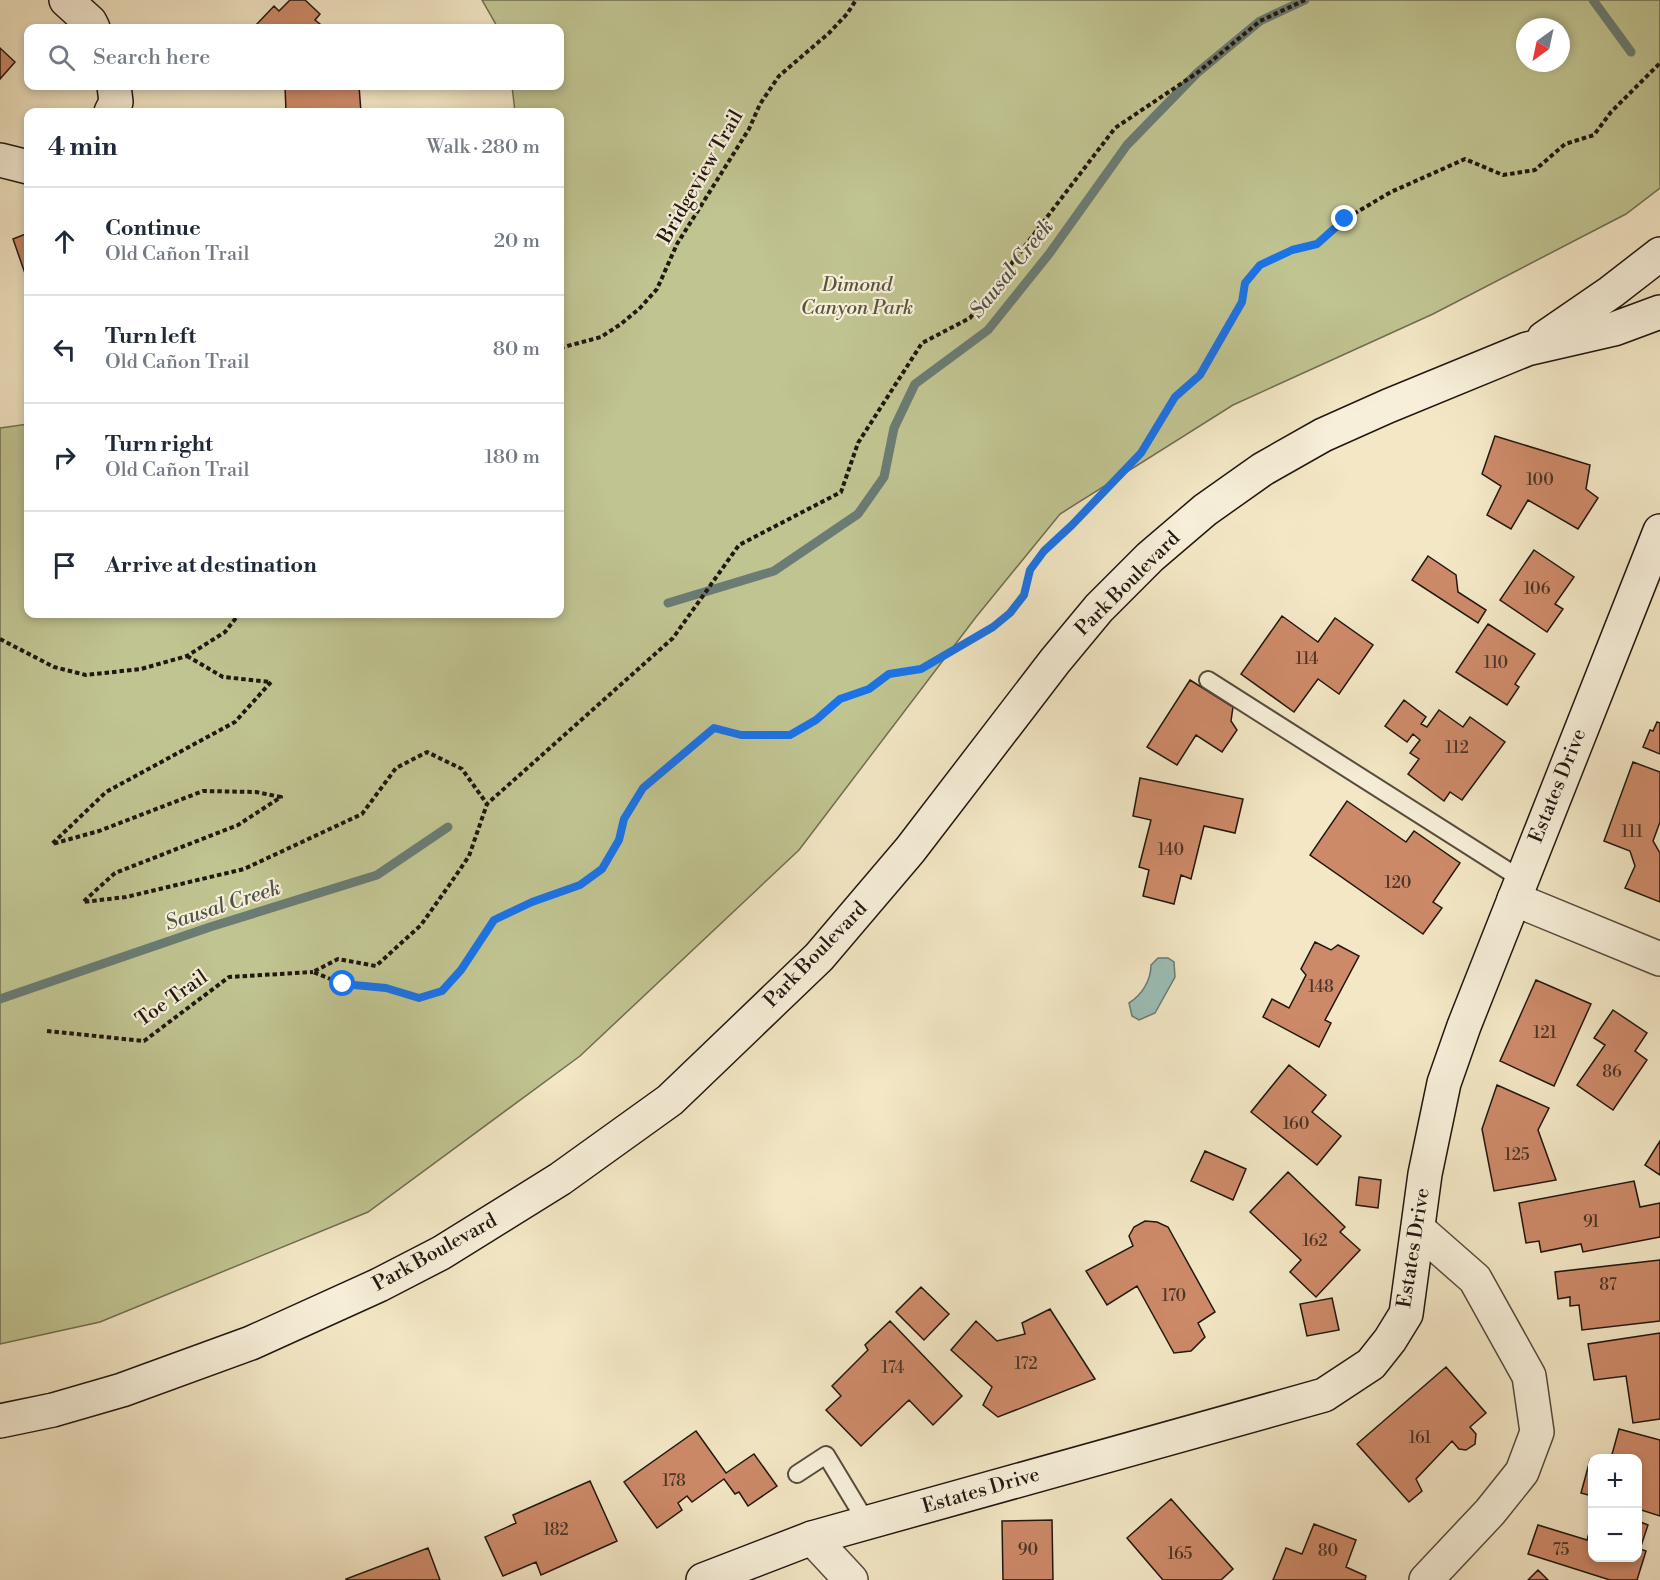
<!DOCTYPE html>
<html lang="en">
<head>
<meta charset="utf-8">
<style>
	:root { --surface:#fff; --page:#f6f6f7; --text:#1f2937; --muted:#747a83; --line:#e0e1e3 }
	body { margin:0; font-family:"Libre Bodoni",serif; background:var(--page); color:var(--text) }
	.controls { position:absolute; right:18px; bottom:18px; display:grid; overflow:hidden; border-radius:12px; box-shadow:0 3px 9px #0003 }
	.controls button { width:54px; height:54px; display:grid; place-items:center; padding:0; border:0; border-bottom:2px solid var(--line); background:var(--surface); color:var(--text); font:30px sans-serif }
	.compass { position:absolute; left:1516px; top:18px; width:54px; height:54px; border-radius:50%; background:var(--surface); box-shadow:0 3px 9px #0003; rotate:213deg }
	.stop { position:absolute; width:18px; height:18px; margin:-14px; border:4px solid #1a73e8; border-radius:50%; background:#fff }
	.stop.end { background:#1a73e8; border-color:#fff; box-shadow:0 2px 6px #0008 }
	.list { margin:0; padding:0; list-style:none }
	h2 { display:flex; justify-content:space-between; align-items:center; height:78px; margin:0; padding:0 24px; font-size:26px }
	h2 small { font-size:20px; font-weight:400; color:var(--muted) }
	.list li { display:grid; grid-template-columns:39px 1fr auto; gap:18px; align-items:center; box-sizing:border-box; height:108px; padding:0 24px; border-top:2px solid var(--line) }
	.list b { display:block; font-size:22px; white-space:nowrap }
	.list p { margin:0; font-size:20px; white-space:nowrap; color:var(--muted) }
	.list em { font-size:20px; font-style:normal; color:var(--muted) }
	.icon { flex:none; width:33px; height:33px; fill:none; stroke:currentColor; stroke-width:2; stroke-linecap:round; stroke-linejoin:round }
	.map { position:relative; flex:none; width:1660px; height:1580px; overflow:hidden }
	.search { position:absolute; background:var(--surface); box-shadow:0 3px 9px #0003; left:24px; top:24px; width:540px; height:66px; display:flex; align-items:center; gap:15px; box-sizing:border-box; padding:0 21px; border-radius:12px; color:var(--muted); font-size:22px }
	.panel { position:absolute; background:var(--surface); box-shadow:0 3px 9px #0003; left:24px; top:108px; width:540px; height:510px; border-radius:12px }
	.map>svg:first-child { display:block }
</style>
</head>
<body>
<div class="map">
<svg width="1660" height="1580" viewBox="0 0 1660 1580">
	<rect width="100%" height="100%" fill="#f3e7c5"/>
	<filter id="stains"><feTurbulence type="fractalNoise" baseFrequency=".00333" numOctaves="4"/><feColorMatrix values="0 0 0 0 .2 0 0 0 0 .09 0 0 0 0 .02 0 0 0 .5 -.17"/></filter>
	<radialGradient id="worn" r=".72"><stop offset=".6" stop-color="#630" stop-opacity="0"/><stop offset="1" stop-color="#630" stop-opacity=".3"/></radialGradient>
	<path fill="#c0c491" stroke="#706e50" stroke-width="1.5" fill-rule="evenodd" d="M482,0H1660V188L1626,214L1433,314L1233,405L1060,514L976,617L799,850L580,1056L368,1212L100,1322L0,1344V428L28,424V614H560V112H515L512,86H560V28H498ZM1525,27H1561V63H1525Z"/>
	<path fill="#9bbfb7" stroke="#6a7c74" stroke-width="1.5" d="M1158,958H1168L1174,962L1175,977L1155,1013L1139,1020L1132,1016L1129,1003C1142,995 1151,980 1151,965Z"/>
	<g fill="none" stroke-linecap="round" stroke-linejoin="round">
		<path stroke="#6a7c74" stroke-width="9" d="M1593,0L1631,52
			M668,603L774,571L858,514L884,477L894,428L915,384L988,330L1049,254L1127,145L1197,73L1260,21L1305,0
			M0,999L210,927L377,875L448,827"/>
	</g>
	<path fill="#cd8a69" stroke="#211710" stroke-width="1.5" d="M290,0H305L320,14L315,20L325,28H258L255,26L274,6L279,11Z
		M0,48L15,62L0,79Z
		M285,86H359L361,112H286Z
		M28,233V282L13,239Z
		M1495,436L1590,465L1586,489L1598,498L1578,529L1528,500L1511,529L1487,515L1501,486L1482,474Z
		M1534,550L1574,577L1555,604L1563,609L1547,632L1500,600Z
		M1428,556L1456,575L1458,592L1486,610L1478,623L1412,580Z
		M1282,616L1318,642L1335,618L1373,645L1339,694L1318,679L1294,712L1241,674Z
		M1488,624L1535,654L1515,684L1519,687L1507,705L1456,672Z
		M1190,680L1233,707L1231,721L1237,730L1222,752L1196,735L1177,765L1147,747Z
		M1404,700L1426,717L1421,724L1427,727L1439,710L1463,727L1470,717L1505,742L1462,800L1450,792L1444,801L1408,774L1419,759L1410,753L1420,740L1413,734L1407,742L1385,726Z
		M1657,722L1660,723V754L1643,747L1650,730L1653,731Z
		M1633,762L1660,772V822L1653,841L1660,853V902L1625,888L1635,866L1630,851L1604,841Z
		M1140,778L1243,799L1235,833L1204,826L1191,879L1181,875L1174,904L1143,896L1149,870L1139,867L1151,820L1133,816Z
		M1347,801L1406,842L1414,831L1460,863L1433,902L1442,908L1423,934L1310,855Z
		M1315,942L1331,950L1338,945L1359,956L1325,1020L1331,1023L1319,1047L1263,1017L1272,999L1289,1008L1306,975L1301,969Z
		M1536,980L1591,1004L1554,1086L1500,1061Z
		M1613,1010L1647,1033L1635,1051L1647,1060L1613,1110L1577,1085L1605,1045L1594,1038Z
		M1289,1065L1326,1095L1312,1112L1341,1136L1317,1165L1251,1112Z
		M1497,1085L1549,1108L1538,1130L1556,1180L1494,1191L1482,1129Z
		M1660,1141V1175L1645,1165Z
		M1205,1151L1246,1169L1233,1200L1191,1181Z
		M1288,1172L1345,1227L1340,1232L1360,1250L1316,1297L1290,1272L1301,1260L1250,1212Z
		M1359,1177L1381,1180L1378,1208L1356,1205Z
		M1634,1181L1640,1207L1660,1203V1237L1583,1252L1581,1244L1541,1252L1539,1241L1526,1243L1519,1203Z
		M1145,1221L1157,1222L1168,1227L1215,1312L1198,1323L1205,1337L1191,1351L1174,1353L1137,1286L1107,1305L1086,1271L1133,1246L1129,1236L1134,1227Z
		M1660,1260V1321L1582,1330L1579,1305L1570,1306V1297L1558,1299L1555,1272Z
		M921,1287L949,1314L924,1340L896,1312Z
		M1332,1298L1339,1330L1307,1336L1300,1304Z
		M1050,1309L1095,1379L998,1417L983,1405L992,1387L951,1350L976,1321L997,1341L1025,1334L1022,1323Z
		M890,1321L962,1396L933,1425L909,1400L861,1446L826,1410L841,1396L832,1386L868,1350L865,1345Z
		M1660,1333V1419L1633,1423L1626,1376L1594,1380L1588,1344Z
		M1446,1367L1486,1413L1470,1427L1476,1434L1475,1444L1466,1450L1459,1449L1452,1441L1416,1479L1422,1491L1409,1502L1357,1444Z
		M1619,1429L1660,1440V1516L1638,1509V1458H1611Z
		M696,1431L726,1473L754,1454L777,1486L748,1506L739,1492L735,1494L724,1479L692,1502L687,1496L678,1503L682,1510L657,1528L624,1482Z
		M1590,1460H1592V1496L1581,1493Z
		M590,1481L617,1541L541,1575L536,1562L503,1576L485,1537L516,1523L513,1515Z
		M1171,1499L1233,1569L1221,1580H1163L1127,1538Z
		M1052,1520L1053,1580H1003L1002,1521Z
		M1638,1521L1648,1525L1640,1549L1646,1551L1637,1580H1610L1528,1554L1538,1525L1587,1540L1592,1523V1558H1638Z
		M1314,1524L1356,1540L1346,1567L1366,1576L1365,1580H1273L1286,1548L1302,1554Z
		M428,1548L440,1580H346V1579Z
		M1538,1570L1548,1580H1528Z"/>
	<g fill="none" stroke-linecap="round" stroke-linejoin="round">
		<g stroke="#564b3d" stroke-width="20">
			<path id="lane" d="M1208,680L1521,879
				M797,1474L826,1455L867,1523"/>
		</g>
		<g stroke="#564b3d" stroke-width="36">
			<path id="street" d="M1514,899L1660,959
				M1418,1229L1475,1279L1529,1376L1537,1432L1522,1472L1490,1512L1426,1580
				M812,1538L851,1580"/>
		</g>
		<g stroke="#211710" stroke-width="36">
			<path id="secondary" d="M66,0L90,22L93,28
				M111,112L116,102L114,86
				M0,160L28,167
				M1544,338L1611,292L1660,254
				M0,1421L53,1410L122,1390L251,1343L379,1285L441,1253L560,1179L670,1100L819,957L910,850L1055,661L1099,608L1150,557L1205,510L1263,469L1323,435L1388,406L1527,349L1614,329L1660,312
				M703,1580L812,1538L1324,1395L1371,1364L1390,1340L1406,1314L1425,1174L1444,1083L1464,1026L1660,531"/>
		</g>
		<path stroke="#211710" stroke-width="4" stroke-dasharray="4.5 3" stroke-linecap="butt" d="M1305,0L1260,21L1197,73L1115,128L970,318L922,343L858,443L841,492L739,545L673,638L487,804L469,856L450,884L421,925L376,966L338,959L313,972L343,984L386,988L419,998L442,991L461,970L494,920L532,902L580,885L602,869L619,840L624,819L643,788L715,728L741,735H790L816,720L840,699L869,689L889,674L921,669L993,627L1010,613L1024,595L1030,570L1044,551L1072,525L1141,453L1175,397L1200,375L1242,302L1245,283L1260,265L1292,250L1317,244L1345,219L1391,192L1465,159L1503,175L1535,170L1565,144L1594,135L1611,112L1660,63
			M560,348L601,337L621,324L640,308L657,289L677,244L749,129L760,104L779,76L829,33L847,14L856,0
			M0,639L54,667L86,675L141,669L187,656L225,632L239,614
			M187,656L223,677L271,682L235,722L106,792L52,844L99,831L203,791L256,792L281,797L238,825L115,873L83,902L126,897L244,869L362,814L396,768L427,752L462,769L487,804
			M47,1031L144,1041L229,977L313,972"/>
		<use href="#lane" stroke="#f7efd9" stroke-width="16"/>
		<use href="#street" stroke="#f7efd9" stroke-width="33"/>
		<use href="#secondary" stroke="#f7efd9" stroke-width="33"/>
	</g>
	<g fill="none" stroke-linecap="round" stroke-linejoin="round">
		<path stroke="#1a73e8" stroke-width="8" d="M343,984L386,988L419,998L442,991L461,970L494,920L532,902L580,885L602,869L619,840L624,819L643,788L714,728L741,735H790L816,720L840,699L869,689L889,674L921,669L993,627L1010,613L1024,595L1030,570L1044,551L1072,525L1141,453L1175,397L1200,375L1242,302L1245,283L1260,265L1292,250L1317,244L1345,219"/>
	</g>
	<g text-anchor="middle" dominant-baseline="central" stroke-width="4.5" stroke-linejoin="round" paint-order="stroke">
		<g font-size="16" fill="#4c3426">
			<text x="1540" y="480">100</text>
			<text x="1537" y="589">106</text>
			<text x="1307" y="659">114</text>
			<text x="1496" y="663">110</text>
			<text x="1457" y="748">112</text>
			<text x="1632" y="832">111</text>
			<text x="1171" y="850">140</text>
			<text x="1398" y="883">120</text>
			<text x="1321" y="987">148</text>
			<text x="1545" y="1033">121</text>
			<text x="1612" y="1072">86</text>
			<text x="1296" y="1124">160</text>
			<text x="1517" y="1155">125</text>
			<text x="1591" y="1222">91</text>
			<text x="1315" y="1241">162</text>
			<text x="1608" y="1285">87</text>
			<text x="1174" y="1296">170</text>
			<text x="1026" y="1364">172</text>
			<text x="893" y="1368">174</text>
			<text x="1420" y="1438">161</text>
			<text x="674" y="1481">178</text>
			<text x="556" y="1530">182</text>
			<text x="1028" y="1550">90</text>
			<text x="1561" y="1550">75</text>
			<text x="1328" y="1551">80</text>
			<text x="1180" y="1554">165</text>
		</g>
		<g font-size="20" fill="#211710" stroke="#f7efd9">
			<text transform="translate(701 177) rotate(-60)">Bridgeview Trail</text>
			<text transform="translate(1128 584) rotate(-45)">Park Boulevard</text>
			<text transform="translate(1558 786) rotate(-68)">Estates Drive</text>
			<text transform="translate(816 955) rotate(-46)">Park Boulevard</text>
			<text transform="translate(172 999) rotate(-35)">Toe Trail</text>
			<text transform="translate(1414 1248) rotate(-81)">Estates Drive</text>
			<text transform="translate(435 1253) rotate(-29)">Park Boulevard</text>
			<text transform="translate(981 1491) rotate(-16)">Estates Drive</text>
		</g>
		<g font-size="20" font-style="italic" fill="#59543d" stroke="#f7efd9">
			<text x="857" y="285">Dimond<tspan x="857" dy="23">Canyon Park</tspan></text>
		</g>
		<g font-size="21" font-style="italic" fill="#4c524a" stroke="#f7efd9">
			<text transform="translate(1012 269) rotate(-51)">Sausal Creek</text>
			<text transform="translate(223 906) rotate(-18)">Sausal Creek</text>
		</g>
	</g>
	<rect width="100%" height="100%" filter="url(#stains)"/>
	<rect width="100%" height="100%" fill="url(#worn)"/>
</svg>
<div class="controls">
<button>+</button>
<button>−</button>
</div>
<svg class="compass" viewBox="-18 -18 36 36"><path d="M0-13l5 13h-10z" fill="#e53935"/><path d="M0 13l5-13h-10z" fill="#747a83"/></svg>
<div class="stop" style="left:343px;top:984px"></div>
<div class="stop end" style="left:1345px;top:219px"></div>
<div class="search"><svg class="icon" aria-label="search" viewBox="0 0 24 24"><circle cx="10" cy="10" r="6"/><path d="M15 15l6 6"/></svg>Search here</div>
<section class="panel">
<h2>4 min<small>Walk · 280 m</small></h2>
<ul class="list">
<li><svg class="icon" aria-label="ahead" viewBox="0 0 24 24"><path d="M12 20V5M6 11l6-6 6 6"/></svg><div><b>Continue</b><p>Old Cañon Trail</p></div><em>20 m</em></li>
<li><svg class="icon" aria-label="left" viewBox="0 0 24 24"><path d="M17 20v-9H6M10 6l-5 5 5 5"/></svg><div><b>Turn left</b><p>Old Cañon Trail</p></div><em>80 m</em></li>
<li><svg class="icon" aria-label="right" viewBox="0 0 24 24"><path d="M7 20v-9h11M14 6l5 5-5 5"/></svg><div><b>Turn right</b><p>Old Cañon Trail</p></div><em>180 m</em></li>
<li><svg class="icon" aria-label="arrive" viewBox="0 0 24 24"><path d="M6 21V4h12l-3 4 3 4H6"/></svg><div><b>Arrive at destination</b></div></li>
</ul>
</section>
</div>
</body>
</html>
